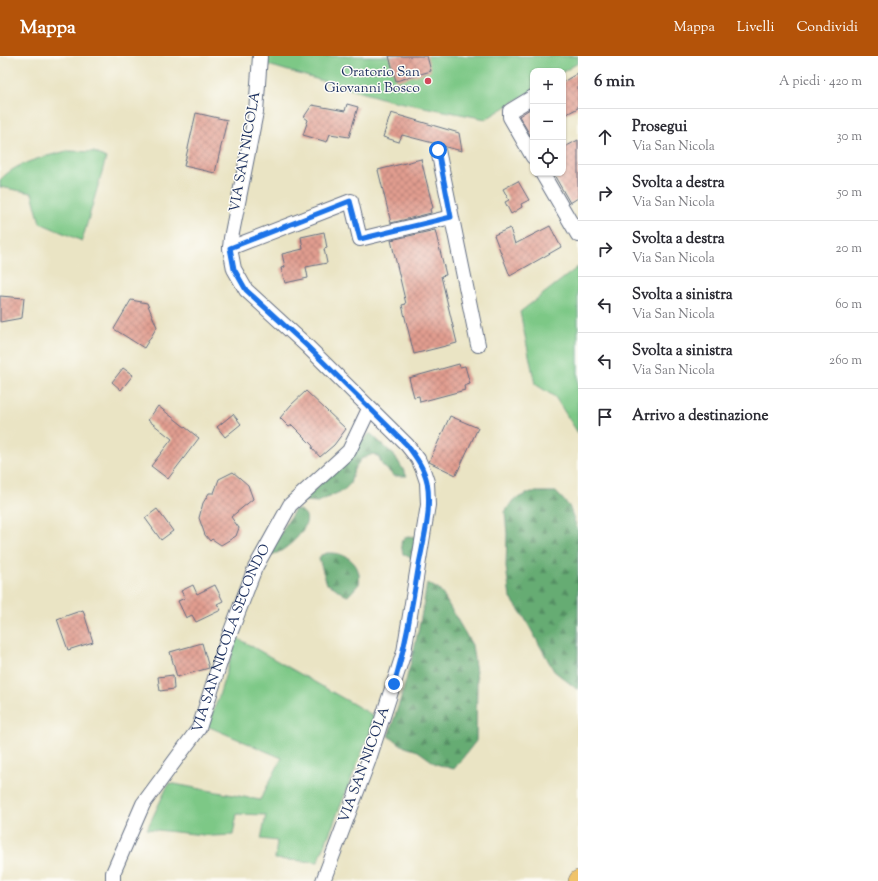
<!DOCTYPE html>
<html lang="it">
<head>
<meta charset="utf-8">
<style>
	:root { --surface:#fff; --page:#f2f2f3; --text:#2b2b33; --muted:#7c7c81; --line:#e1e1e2; --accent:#b45309 }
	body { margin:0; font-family:"Sorts Mill Goudy",serif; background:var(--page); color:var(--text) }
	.controls { position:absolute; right:12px; top:12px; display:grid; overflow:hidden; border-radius:8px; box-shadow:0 1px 3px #0004 }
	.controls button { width:36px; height:36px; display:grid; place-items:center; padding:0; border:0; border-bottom:1px solid var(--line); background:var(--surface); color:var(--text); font:20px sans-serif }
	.stop { position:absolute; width:12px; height:12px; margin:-9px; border:3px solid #1a73e8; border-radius:50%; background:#fff }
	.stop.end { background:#1a73e8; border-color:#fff; box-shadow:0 1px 4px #0008 }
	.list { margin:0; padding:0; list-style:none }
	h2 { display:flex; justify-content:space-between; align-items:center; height:52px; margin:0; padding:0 16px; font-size:17px }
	h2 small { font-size:13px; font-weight:400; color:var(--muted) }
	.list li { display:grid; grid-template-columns:26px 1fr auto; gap:12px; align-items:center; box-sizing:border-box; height:56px; padding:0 16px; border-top:1px solid var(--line) }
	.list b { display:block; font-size:15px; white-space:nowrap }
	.list p { margin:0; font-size:13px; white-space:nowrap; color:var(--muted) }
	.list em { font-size:13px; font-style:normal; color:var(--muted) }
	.icon { flex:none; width:22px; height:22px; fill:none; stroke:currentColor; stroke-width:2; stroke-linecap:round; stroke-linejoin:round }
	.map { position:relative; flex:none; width:578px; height:825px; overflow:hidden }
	header { display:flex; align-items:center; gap:24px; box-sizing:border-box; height:56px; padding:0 20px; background:var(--accent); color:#fff }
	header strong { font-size:19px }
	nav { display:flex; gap:22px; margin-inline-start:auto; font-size:14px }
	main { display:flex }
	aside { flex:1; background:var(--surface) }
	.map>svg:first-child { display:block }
</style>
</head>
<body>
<header>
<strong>Mappa</strong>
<nav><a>Mappa</a><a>Livelli</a><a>Condividi</a></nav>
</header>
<main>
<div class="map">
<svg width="578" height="825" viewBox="0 0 578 825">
	<defs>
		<pattern id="forest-firs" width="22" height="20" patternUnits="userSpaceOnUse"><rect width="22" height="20" fill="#66ac73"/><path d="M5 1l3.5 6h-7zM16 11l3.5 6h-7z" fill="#538c62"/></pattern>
		<pattern id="building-cross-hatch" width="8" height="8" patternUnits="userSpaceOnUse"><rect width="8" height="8" fill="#e19d8f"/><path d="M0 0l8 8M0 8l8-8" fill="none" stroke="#b68078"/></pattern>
	</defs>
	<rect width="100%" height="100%" fill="#fdfcf7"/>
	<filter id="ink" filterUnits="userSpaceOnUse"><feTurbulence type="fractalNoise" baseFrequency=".025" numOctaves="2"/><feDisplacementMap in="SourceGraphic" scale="8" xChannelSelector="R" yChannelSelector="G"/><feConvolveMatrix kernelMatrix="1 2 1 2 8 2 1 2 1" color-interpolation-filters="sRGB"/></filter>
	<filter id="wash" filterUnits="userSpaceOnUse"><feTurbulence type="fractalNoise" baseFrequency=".012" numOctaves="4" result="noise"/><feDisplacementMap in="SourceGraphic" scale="16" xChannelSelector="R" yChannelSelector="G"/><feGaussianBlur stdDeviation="0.9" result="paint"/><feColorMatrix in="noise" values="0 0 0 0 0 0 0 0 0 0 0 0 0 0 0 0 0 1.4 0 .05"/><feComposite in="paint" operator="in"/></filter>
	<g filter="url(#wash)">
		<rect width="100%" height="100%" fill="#eae4c4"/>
		<path fill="#7dc886" stroke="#4c7c72" d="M268,0H578V7L563,16L533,15V34L486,63L388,44L268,9Z
			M67,95L94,96L106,102L82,185L40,167L32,137L0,131V124C16,106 44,101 67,95Z
			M578,211V377L555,341L535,328L520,256Z
			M237,582L376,661L318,806L275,803L277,785L261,783L266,759L237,758L233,779L213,780L147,773L169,727L260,744L282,702L207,670L218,643Z"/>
		<path fill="url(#forest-firs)" stroke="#406e68" d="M370,377L395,400L407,420H394L382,409L379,401L373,398L361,403L354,413L350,428L344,434L318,446L303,445Z
			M531,436H556L569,450L578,474V634L554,615L524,561L510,541L506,511L507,478L505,456L513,444Z
			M295,453C324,459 291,491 277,497C274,498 271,499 268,499Z
			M407,480L418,481L415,504L403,498L401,488L402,484Z
			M327,497C347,496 362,508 359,528L348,540C340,538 337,531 327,528L319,503L321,499Z
			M427,527L438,533L443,539L472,589L477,624L476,685L454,713L436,708L418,695L405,691L388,680C406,631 419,579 427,527Z"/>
		<g id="blocks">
			<path fill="url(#building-cross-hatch)" d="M389,0H427L431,15L396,25Z
				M578,17V52L563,60V26Z
				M347,48L358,51L349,81L330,78L327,86L303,79L308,64L304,61L312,49L345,55Z
				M533,51V84L519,60Z
				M196,57L227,64L215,117L184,110Z
				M391,57L459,77L462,95L446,91L440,86L433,87L402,79L399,86L383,81Z
				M578,84V142L570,147L553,117H563V92Z
				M421,103L433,152L430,153L431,157L391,167L378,114Z
				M518,125L529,144L521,148L522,151L511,158L505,146L509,144L503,133Z
				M550,170L561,191L510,220L494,179L510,172L515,188Z
				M435,174L446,219L441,220L457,287L414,298L402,249L406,248L391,184Z
				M324,176L327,192L324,193L327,207L306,211L308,222L285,227L281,212L285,211L282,198L303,193L301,181Z
				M0,240L24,242L22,262L0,266Z
				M131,244L147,247L157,271L144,292L114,273Z
				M459,308L460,311L465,310L470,328L464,330L465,334L420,346L419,340L414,341L409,322Z
				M123,312L133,319L121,334L112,326Z
				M306,335L346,373L334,389L320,401L312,392L313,390L292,369L289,371L280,362L291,349Z
				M158,350L199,382L168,423L151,410L172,383L148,364Z
				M233,358L241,368L225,381L217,371Z
				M450,360L478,372L456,419L429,406Z
				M233,416L248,429L253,443L231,461L239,472L236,480L221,489L212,483L210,485L205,479L199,462L203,447L209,437H214L219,423Z
				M157,453L173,475L161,484L145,462Z
				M193,529L197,538L215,529L223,545L217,548L221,554L196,566L192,559L186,562L178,545L185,542L181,535Z
				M83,554L93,586L68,594L57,563Z
				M202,587L209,612L177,621L170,596Z
				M173,619L174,633L160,635L158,621Z"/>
		</g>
	</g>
	<g filter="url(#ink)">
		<use href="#blocks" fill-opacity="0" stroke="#636e82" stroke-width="1"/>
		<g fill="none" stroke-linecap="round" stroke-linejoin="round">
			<g stroke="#636e82" stroke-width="16">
				<g id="minor">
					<path d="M260,0L256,56L231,182L230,192L234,213L246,234L306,289L407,389L418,403L423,414L427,426L428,449L404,596L368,706L323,825"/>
					<path d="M533,41L510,55V61L533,101"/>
					<path d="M438,94L478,289"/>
					<path d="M542,117L578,179"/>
					<path d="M230,192L351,145L360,183L451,161"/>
					<path id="s1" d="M113,825V817L143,748L199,672L226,588L255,512L290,449L349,395L369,353"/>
				</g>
			</g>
			<g stroke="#636e82" stroke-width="18">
				<path id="major" d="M577,825L578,823"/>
			</g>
			<use href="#minor" stroke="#fff" stroke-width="14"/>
			<use href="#major" stroke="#f0c369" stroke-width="17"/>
		</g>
	</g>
	<g fill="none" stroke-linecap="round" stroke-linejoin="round" filter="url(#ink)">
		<path stroke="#1a73e8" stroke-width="5" d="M394,628C406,589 412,549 419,508C424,482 432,453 427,426C424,412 416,401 407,389L306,289L246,234L234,213L230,192L350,145L360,183L451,161L438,94"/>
	</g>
	<circle fill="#d1495b" stroke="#fdfcf7" stroke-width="1.5" cx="428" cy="25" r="4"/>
	<g text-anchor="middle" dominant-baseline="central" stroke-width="3" stroke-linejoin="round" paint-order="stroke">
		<g font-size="14" fill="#1b2f5e" stroke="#fdfcf7" text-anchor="end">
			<text x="420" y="17">Oratorio San<tspan x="420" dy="16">Giovanni Bosco</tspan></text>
		</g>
		<g font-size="14" fill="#1b2f5e" stroke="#fdfcf7">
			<text transform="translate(246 96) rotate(-80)">VIA SAN NICOLA</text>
			<text stroke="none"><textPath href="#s1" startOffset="273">VIA SAN NICOLA SECONDO</textPath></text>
			<text transform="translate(365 709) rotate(-70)">VIA SAN NICOLA</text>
		</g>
	</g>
</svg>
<div class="controls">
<button>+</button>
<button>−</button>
<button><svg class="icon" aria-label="locate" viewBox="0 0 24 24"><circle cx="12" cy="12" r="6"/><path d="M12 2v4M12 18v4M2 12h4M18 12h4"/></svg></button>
</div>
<div class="stop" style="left:438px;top:94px"></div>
<div class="stop end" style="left:394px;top:628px"></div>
</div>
<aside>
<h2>6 min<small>A piedi · 420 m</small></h2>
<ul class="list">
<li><svg class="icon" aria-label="ahead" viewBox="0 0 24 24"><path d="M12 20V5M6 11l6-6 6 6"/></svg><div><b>Prosegui</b><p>Via San Nicola</p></div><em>30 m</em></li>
<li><svg class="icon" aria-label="right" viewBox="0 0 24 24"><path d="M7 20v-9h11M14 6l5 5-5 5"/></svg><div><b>Svolta a destra</b><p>Via San Nicola</p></div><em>50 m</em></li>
<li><svg class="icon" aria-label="right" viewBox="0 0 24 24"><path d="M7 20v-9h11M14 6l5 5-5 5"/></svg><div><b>Svolta a destra</b><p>Via San Nicola</p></div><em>20 m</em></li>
<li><svg class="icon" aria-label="left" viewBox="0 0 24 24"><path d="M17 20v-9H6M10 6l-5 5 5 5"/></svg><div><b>Svolta a sinistra</b><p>Via San Nicola</p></div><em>60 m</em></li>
<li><svg class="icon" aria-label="left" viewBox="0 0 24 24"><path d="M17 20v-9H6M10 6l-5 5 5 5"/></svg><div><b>Svolta a sinistra</b><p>Via San Nicola</p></div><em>260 m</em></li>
<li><svg class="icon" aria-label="arrive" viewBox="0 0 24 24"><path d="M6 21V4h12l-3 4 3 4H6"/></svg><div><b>Arrivo a destinazione</b></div></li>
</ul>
</aside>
</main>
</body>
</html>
